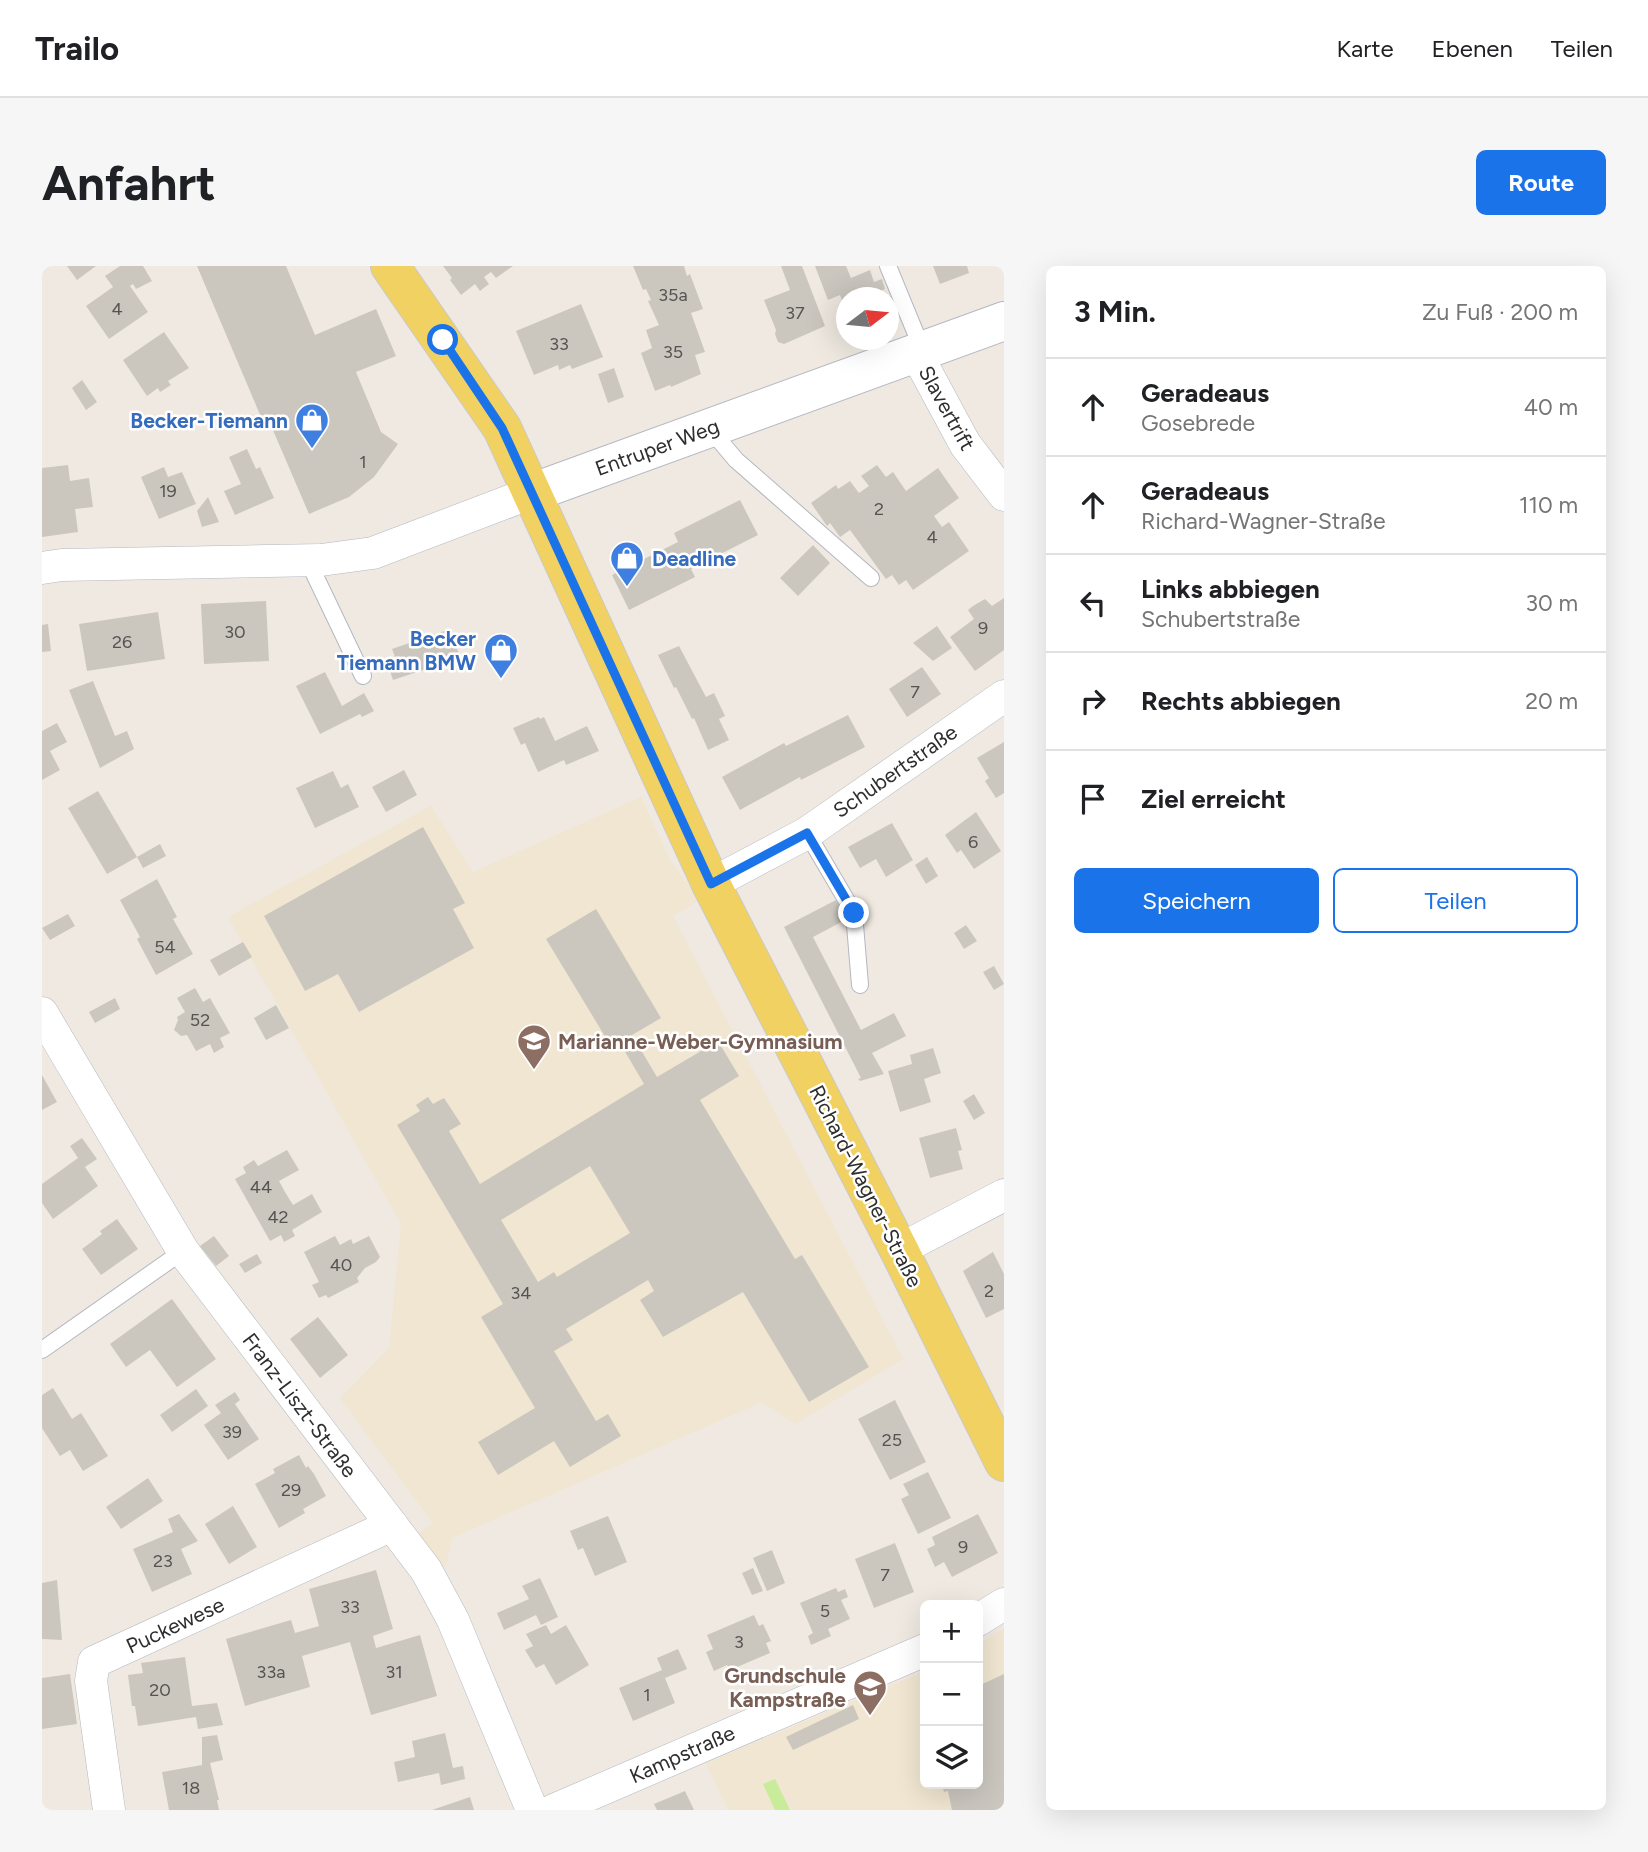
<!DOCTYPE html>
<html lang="de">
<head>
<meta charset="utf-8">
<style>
	:root { --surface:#fff; --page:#f6f6f6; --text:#202124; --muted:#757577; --line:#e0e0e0; --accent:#1a73e8 }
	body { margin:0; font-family:Figtree,sans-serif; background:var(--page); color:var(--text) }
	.controls { position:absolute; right:21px; bottom:21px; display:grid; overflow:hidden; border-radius:10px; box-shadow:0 7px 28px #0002 }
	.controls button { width:63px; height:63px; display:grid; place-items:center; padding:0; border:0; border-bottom:2px solid var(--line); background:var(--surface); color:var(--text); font:35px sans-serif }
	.compass { position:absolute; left:794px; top:21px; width:63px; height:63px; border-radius:50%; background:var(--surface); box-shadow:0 7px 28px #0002; rotate:74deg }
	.stop { position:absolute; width:21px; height:21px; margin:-16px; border:5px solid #1a73e8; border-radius:50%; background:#fff }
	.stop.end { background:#1a73e8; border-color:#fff; box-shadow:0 2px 7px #0008 }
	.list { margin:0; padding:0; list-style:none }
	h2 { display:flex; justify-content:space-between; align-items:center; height:91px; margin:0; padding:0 28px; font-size:30px }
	h2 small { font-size:23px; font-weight:400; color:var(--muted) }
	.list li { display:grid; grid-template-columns:46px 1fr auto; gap:21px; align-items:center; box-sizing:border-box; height:98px; padding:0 28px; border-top:2px solid var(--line) }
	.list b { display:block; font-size:26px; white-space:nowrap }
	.list p { margin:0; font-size:23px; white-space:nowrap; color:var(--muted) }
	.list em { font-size:23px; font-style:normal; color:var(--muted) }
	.actions { display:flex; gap:14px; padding:21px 28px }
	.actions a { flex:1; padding:16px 0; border:2px solid var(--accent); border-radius:10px; text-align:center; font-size:24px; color:var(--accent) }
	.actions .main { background:var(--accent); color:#fff }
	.icon { flex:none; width:38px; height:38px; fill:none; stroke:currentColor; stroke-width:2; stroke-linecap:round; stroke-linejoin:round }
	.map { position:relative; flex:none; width:962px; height:1544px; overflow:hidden; border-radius:10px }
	header { display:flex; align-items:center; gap:42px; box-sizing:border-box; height:98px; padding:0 35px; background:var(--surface); border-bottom:2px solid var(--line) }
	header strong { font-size:33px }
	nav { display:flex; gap:38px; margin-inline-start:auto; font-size:24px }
	.intro { display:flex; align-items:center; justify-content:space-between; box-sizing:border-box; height:168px; padding:0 42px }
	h1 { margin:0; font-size:49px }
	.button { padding:18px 32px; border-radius:10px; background:var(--accent); color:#fff; font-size:24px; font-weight:700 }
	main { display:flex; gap:42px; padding:0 42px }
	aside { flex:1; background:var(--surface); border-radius:10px; box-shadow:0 7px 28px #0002 }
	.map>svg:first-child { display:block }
</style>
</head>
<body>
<header>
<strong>Trailo</strong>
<nav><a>Karte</a><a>Ebenen</a><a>Teilen</a></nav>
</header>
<div class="intro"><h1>Anfahrt</h1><a class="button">Route</a></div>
<main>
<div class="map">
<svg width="962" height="1544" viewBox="0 0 962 1544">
	<rect width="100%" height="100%" fill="#efe9e1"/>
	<path fill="#f0e6d1" d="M599,531L629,596L658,634L631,650L861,1093L753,1158L720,1136L410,1272L404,1300L397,1304L372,1271L391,1257L298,1132L347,1082L359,958L186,651L389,540L431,606Z
		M962,1362V1544H686L664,1497L883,1405V1518H936V1379Z"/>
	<path fill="#c9ec9a" d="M733,1513L748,1544H733L721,1518Z"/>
	<path fill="#cbc7bf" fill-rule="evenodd" d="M25,0H54L35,14Z
		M78,0H101L110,15L94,23L91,18L88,20L106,46L67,73L44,40L71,21L63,10Z
		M155,0H244L273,69L334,43L354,90L314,106L339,166L356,178L332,211L307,231L267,248L224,148L219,151Z
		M401,0H471L454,12L449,6L442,11L447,18L438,25L433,18L419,29L408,14L410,12Z
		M591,0H642L645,10L648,8L661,43L649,47L663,86L653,89L659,108L629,121L628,119L613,125L599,87L610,82L604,64L617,59L606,35L609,34L604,23L601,24Z
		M739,0H760L783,60L742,78L736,76L733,68L734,64L722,34L748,24Z
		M773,0H804L809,12L828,4L832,16L840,13L843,23L836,26L838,32H804V45L798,29L786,34Z
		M891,0H925L927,7L898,18Z
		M539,38L561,91L530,103L528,99L517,104L516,99L492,109L474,65Z
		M122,66L147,102L126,115L129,119L118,126L116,122L105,130L81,94Z
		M572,102L582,131L566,137L556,108Z
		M40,114L55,136L44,144L30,122Z
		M205,183L214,203L218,201L232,232L193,249L182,225L199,218L187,191Z
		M26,199L28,215L47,212L51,241L33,243L36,266L0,271V202Z
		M835,199L844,211L851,206L864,225L896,202L917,232L892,250L900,261L907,256L927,285L871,324L864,314L857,319L850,309L844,313L808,264L798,271L788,257L785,260L769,237L794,219L796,223L808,215L817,227L827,220L819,210Z
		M122,201L126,211L140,206L154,238L117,253L99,211Z
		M166,231L177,256L160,261L155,245Z
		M698,234L716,269L649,303L653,311L587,344L570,309L636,276L632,267Z
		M771,279L788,297L756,330L738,312Z
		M962,332V384L933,405L908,371L932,353L926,344L931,340L943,333L950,340Z
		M224,335L227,395L162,398L159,338Z
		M116,346L123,393L45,405L37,358Z
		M6,358L9,385L0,386V359Z
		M895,360L910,382L891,395L871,377Z
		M408,363L421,399L407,404L405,396L351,414L347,402L356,399L350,383Z
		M637,380L664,431L672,427L683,450L677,453L687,474L666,484L652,452L650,453L634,421L632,422L616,389Z
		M880,401L899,428L865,451L847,423Z
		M283,406L300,440L322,427L332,445L320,451L318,448L278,468L254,420Z
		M51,415L73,470L85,465L92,483L58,502L27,424Z
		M806,449L823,481L759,514L758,511L698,544L680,511L742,477L744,480Z
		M497,451L498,453L502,451L513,475L545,460L557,485L524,499L522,494L496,506L483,477L479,479L471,462Z
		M15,457L25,476L8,485L18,504L0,514V465Z
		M962,476V527L954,532L943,515L947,512L935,492Z
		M362,504L375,529L344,546L330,521Z
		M291,505L299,522L306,518L317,541L273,562L254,522Z
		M56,525L95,591L65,608L26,542Z
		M934,546L959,585L932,603L919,584L915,587L903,569Z
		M850,557L871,594L844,611L834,593L818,602L806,581Z
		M381,561L423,637L411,643L432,682L317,746L296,708L263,725L222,650Z
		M118,578L124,590L101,602L95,591Z
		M885,591L896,610L884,618L873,599Z
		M115,613L135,651L131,653L151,688L114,709L95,673L98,671L78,634Z
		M794,634L805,653L771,671L819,764L852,747L864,770L830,787L842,808L818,815L816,813L819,812L742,661Z
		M554,643L619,752L590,769L615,811L676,775L697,810L658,834L753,993L760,989L827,1101L767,1136L701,1026L621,1071L598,1034L612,1025L606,1014L524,1063L531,1074L512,1085L554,1155L566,1148L579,1170L528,1201L512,1175L456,1209L436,1176L493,1142L439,1051L461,1038L355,859L378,845L374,839L386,831L391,838L402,832L419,858L407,865L438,918L602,818L578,777L570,782L504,673ZM548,900L588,967L515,1011L512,1006L496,1016L459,954Z
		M26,648L33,660L8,674L0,662Z
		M924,659L935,675L922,683L912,667Z
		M201,676L210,691L177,710L168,694Z
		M952,700L962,718L952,724L941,706Z
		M153,722L161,736L168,732L188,767L178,772L182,781L172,787L168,778L154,785L145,769L139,770L132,764L136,754L135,751L143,746L135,732Z
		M73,732L78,743L53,757L47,746Z
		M234,739L247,762L224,774L212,752Z
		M891,782L899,807L882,813L889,836L858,846L846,805L870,798L868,789Z
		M0,809L15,836L0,844Z
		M932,828L943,847L932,854L921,835Z
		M914,862L920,884L916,885L921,903L888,912L877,872Z
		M40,872L55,893L43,901L56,920L11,953L0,937V918L36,892L28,880Z
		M245,884L257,904L237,915L243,926L251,939L270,928L280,946L250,964L253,970L242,976L239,969L228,975L193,913L204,907L201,901L212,894L216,900Z
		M75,953L96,983L59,1009L40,983L60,968L58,965Z
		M172,970L187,990L174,1000L158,980Z
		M293,970L298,979L309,973L311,978L327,970L338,991L334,996L323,1002L315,1012L317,1016L286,1032L284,1029L277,1032L270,1019L277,1016L262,986Z
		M951,986L962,1008V1043L944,1052L921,1005Z
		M215,988L220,997L203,1007L197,998Z
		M130,1033L174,1093L135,1121L108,1084L84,1101L68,1078Z
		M276,1051L306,1089L278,1112L248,1073Z
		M11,1122L30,1153L39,1147L66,1190L41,1205L28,1184L18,1190L0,1162V1129Z
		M154,1123L166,1140L130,1166L118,1149Z
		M193,1126L198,1134L193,1138L217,1173L186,1194L162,1159L179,1147L173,1139Z
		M853,1134L884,1196L848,1214L816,1153Z
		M257,1189L264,1202L266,1200L272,1208L284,1230L261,1243L263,1247L237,1262L213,1218L233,1207L231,1203Z
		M886,1206L909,1252L876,1268L859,1233L867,1229L861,1218Z
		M106,1212L121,1235L79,1263L64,1241Z
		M191,1240L215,1281L187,1298L163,1258Z
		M137,1248L156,1275L139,1283L150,1308L110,1326L91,1283L131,1266L126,1253Z
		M936,1248L956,1287L910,1311L902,1296L893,1301L885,1283L893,1279L890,1271Z
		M566,1250L585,1296L553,1310L541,1282L536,1284L528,1265Z
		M853,1277L872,1326L832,1342L813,1293Z
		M730,1284L743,1317L725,1325L711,1292Z
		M711,1302L721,1325L710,1329L700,1307Z
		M334,1304L351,1363L331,1370L334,1382L378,1369L395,1430L329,1449L308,1376L260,1390L268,1421L203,1440L184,1373L249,1354L253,1367L277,1360L267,1323Z
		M498,1312L516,1351L499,1359L494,1349L462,1364L455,1347L487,1333L480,1320Z
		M15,1314L20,1374L0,1373V1317Z
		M794,1322L796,1326L803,1323L806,1331L799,1334L808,1353L786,1363L789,1370L769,1379L766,1370L771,1367L758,1337Z
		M712,1349L717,1360L721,1358L729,1375L724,1377L728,1387L688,1404L685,1399L672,1405L664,1386L671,1383L665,1369Z
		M504,1359L509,1368L524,1359L547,1399L514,1419L502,1398L494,1402L483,1384L491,1380L484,1368Z
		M636,1383L645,1403L623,1412L633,1437L591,1455L577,1422L620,1404L615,1392Z
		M143,1391L150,1440L175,1437L181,1459L156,1463L154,1451L96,1460L93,1440H90L86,1409L101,1407L99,1397Z
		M28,1408L35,1458L0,1463V1412Z
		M962,1408V1544H910L906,1525L902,1526L900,1518H936V1485H938L936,1480V1420Z
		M811,1439L817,1453L751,1484L744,1471Z
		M403,1467L411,1502L421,1500L423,1513L399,1519L397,1507L356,1516L352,1496L373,1491L370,1475Z
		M175,1469L181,1494L168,1497L177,1534H175L177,1544H127L120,1506L160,1499V1471Z
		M643,1525L652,1544H615L612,1538Z
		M428,1531L432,1544H390Z"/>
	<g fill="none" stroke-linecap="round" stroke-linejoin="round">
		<g stroke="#b4b7c1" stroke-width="18">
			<path id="lane" d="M846,0L881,85
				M667,162L694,194L829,312
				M266,295L321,410
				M765,567L812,647L818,719
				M0,1084L141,985"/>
		</g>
		<g stroke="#b4b7c1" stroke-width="33">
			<path id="street" d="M874,87L923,178L962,229
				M0,302L20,299L279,294L331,287L489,227
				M669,618L765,567L962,430
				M0,747L141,985L384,1304L411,1354L490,1544
				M857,984L962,929
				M936,1354L962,1338
				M67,1544L49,1415L52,1396L350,1259
				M512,1544L883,1384"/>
		</g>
		<g stroke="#b4b7c1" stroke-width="40">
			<path id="secondary" d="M489,227L962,55"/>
		</g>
		<g stroke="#c9c9c9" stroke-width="40">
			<path id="primary" d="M348,0L460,162L669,618L857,984L962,1196"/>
		</g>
		<use href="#lane" stroke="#fff" stroke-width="16"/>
		<use href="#street" stroke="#fff" stroke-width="32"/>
		<use href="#secondary" stroke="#fff" stroke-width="38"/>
		<use href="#primary" stroke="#f2d163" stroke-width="38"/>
	</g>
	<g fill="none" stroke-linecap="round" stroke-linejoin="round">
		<path stroke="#1a73e8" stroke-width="9" d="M401,74L460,162L669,618L765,567L812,647"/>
	</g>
	<defs>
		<g id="shop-pin" transform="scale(1.75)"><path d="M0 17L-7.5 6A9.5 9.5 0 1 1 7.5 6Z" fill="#3f7fe0" stroke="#fff"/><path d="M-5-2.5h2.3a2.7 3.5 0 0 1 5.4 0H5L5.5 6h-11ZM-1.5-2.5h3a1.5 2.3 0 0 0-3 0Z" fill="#fff"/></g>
		<g id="school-pin" transform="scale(1.75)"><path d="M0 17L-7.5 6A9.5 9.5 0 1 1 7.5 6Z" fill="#8d6e63" stroke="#fff"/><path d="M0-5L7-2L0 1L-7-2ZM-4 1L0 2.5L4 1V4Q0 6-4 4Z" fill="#fff"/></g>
	</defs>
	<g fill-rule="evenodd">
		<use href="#shop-pin" x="270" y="154"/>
		<use href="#shop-pin" x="585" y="292"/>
		<use href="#shop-pin" x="459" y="384"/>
		<use href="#school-pin" x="492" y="775"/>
		<use href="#school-pin" x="828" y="1421"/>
	</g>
	<g text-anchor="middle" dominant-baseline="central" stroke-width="5" stroke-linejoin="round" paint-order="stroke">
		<g font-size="18" fill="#555452">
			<text x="631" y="29">35a</text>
			<text x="75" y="43">4</text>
			<text x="753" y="47">37</text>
			<text x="517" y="78">33</text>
			<text x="631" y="86">35</text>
			<text x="321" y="196">1</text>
			<text x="126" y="225">19</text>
			<text x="837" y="243">2</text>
			<text x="890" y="271">4</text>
			<text x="941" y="362">9</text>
			<text x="193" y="366">30</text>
			<text x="80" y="376">26</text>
			<text x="873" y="426">7</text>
			<text x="931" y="576">6</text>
			<text x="123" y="681">54</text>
			<text x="158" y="754">52</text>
			<text x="219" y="921">44</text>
			<text x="236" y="951">42</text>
			<text x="299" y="999">40</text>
			<text x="947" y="1025">2</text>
			<text x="479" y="1027">34</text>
			<text x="190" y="1166">39</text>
			<text x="850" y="1174">25</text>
			<text x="249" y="1224">29</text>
			<text x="921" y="1281">9</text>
			<text x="121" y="1295">23</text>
			<text x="843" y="1309">7</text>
			<text x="308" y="1341">33</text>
			<text x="783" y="1345">5</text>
			<text x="697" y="1376">3</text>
			<text x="229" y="1406">33a</text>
			<text x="352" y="1406">31</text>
			<text x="118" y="1424">20</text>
			<text x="605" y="1429">1</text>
			<text x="149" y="1522">18</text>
		</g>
		<g font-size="21" fill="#2e2e2e" stroke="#fff">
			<text transform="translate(905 142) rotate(61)">Slavertrift</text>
			<text transform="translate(615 181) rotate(-20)">Entruper Weg</text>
			<text transform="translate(853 505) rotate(-35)">Schubertstraße</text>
			<text transform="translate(824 920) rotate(63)">Richard-Wagner-Straße</text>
			<text transform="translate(258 1139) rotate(53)">Franz-Liszt-Straße</text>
			<text transform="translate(133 1359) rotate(-25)">Puckewese</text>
			<text transform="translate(640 1488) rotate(-24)">Kampstraße</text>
		</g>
		<g font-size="21" font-weight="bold" fill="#366cbe" stroke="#fff" text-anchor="end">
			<text x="246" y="154">Becker-Tiemann</text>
			<text x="610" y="292" text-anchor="start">Deadline</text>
			<text x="434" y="372">Becker<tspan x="434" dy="24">Tiemann BMW</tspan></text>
		</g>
		<g font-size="21" font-weight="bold" fill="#785e54" stroke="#fff" text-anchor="start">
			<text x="516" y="775">Marianne-Weber-Gymnasium</text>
			<text x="804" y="1409" text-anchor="end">Grundschule<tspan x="804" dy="24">Kampstraße</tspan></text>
		</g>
	</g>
</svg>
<div class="controls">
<button>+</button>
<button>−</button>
<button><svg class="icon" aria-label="layers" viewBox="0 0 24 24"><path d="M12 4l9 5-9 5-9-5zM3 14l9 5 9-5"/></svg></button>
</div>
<svg class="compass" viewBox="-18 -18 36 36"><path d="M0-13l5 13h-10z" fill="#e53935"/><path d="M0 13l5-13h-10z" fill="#757577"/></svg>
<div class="stop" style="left:401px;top:74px"></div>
<div class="stop end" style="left:812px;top:647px"></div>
</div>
<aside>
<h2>3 Min.<small>Zu Fuß · 200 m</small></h2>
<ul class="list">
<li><svg class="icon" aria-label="ahead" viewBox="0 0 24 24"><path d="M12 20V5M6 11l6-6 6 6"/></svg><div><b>Geradeaus</b><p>Gosebrede</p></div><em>40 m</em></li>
<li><svg class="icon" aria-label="ahead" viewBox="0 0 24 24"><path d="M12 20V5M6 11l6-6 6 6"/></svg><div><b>Geradeaus</b><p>Richard-Wagner-Straße</p></div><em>110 m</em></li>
<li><svg class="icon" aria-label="left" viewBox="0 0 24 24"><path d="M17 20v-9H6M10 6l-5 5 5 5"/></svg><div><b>Links abbiegen</b><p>Schubertstraße</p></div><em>30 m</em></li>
<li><svg class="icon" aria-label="right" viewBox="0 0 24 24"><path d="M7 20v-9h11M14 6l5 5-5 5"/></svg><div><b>Rechts abbiegen</b></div><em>20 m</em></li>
<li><svg class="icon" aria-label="arrive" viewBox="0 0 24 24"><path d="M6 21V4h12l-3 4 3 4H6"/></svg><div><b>Ziel erreicht</b></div></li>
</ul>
<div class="actions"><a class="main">Speichern</a><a>Teilen</a></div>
</aside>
</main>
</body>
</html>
